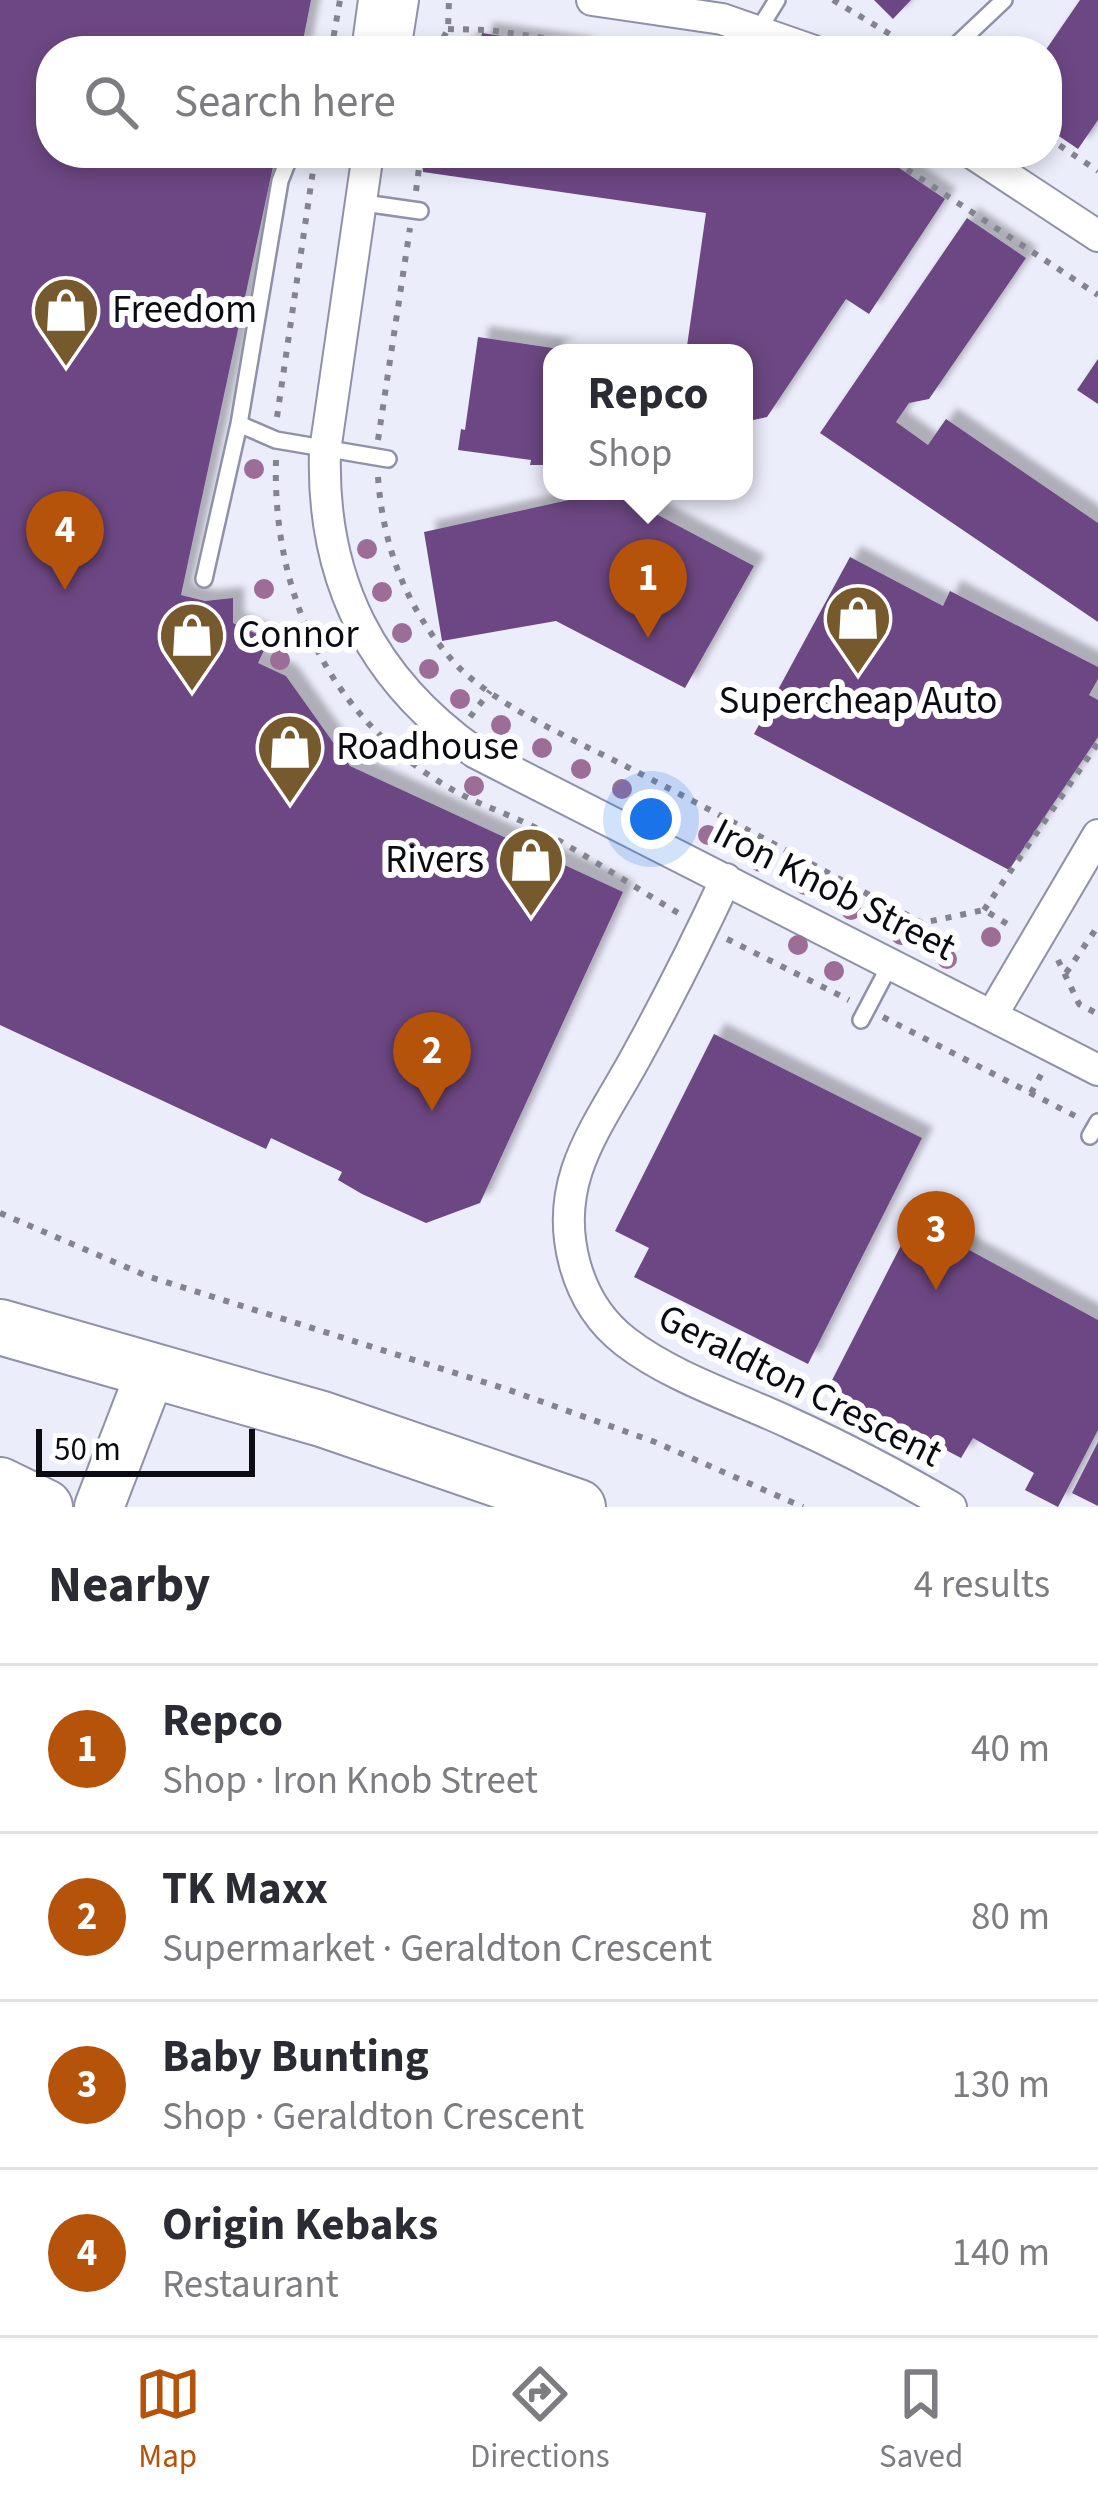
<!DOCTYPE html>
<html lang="en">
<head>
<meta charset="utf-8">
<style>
	:root { --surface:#fff; --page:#f2f2f3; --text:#2b2b33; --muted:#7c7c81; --line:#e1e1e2; --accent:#b45309 }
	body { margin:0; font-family:"Source Sans 3",sans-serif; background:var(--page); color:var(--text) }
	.scale { position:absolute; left:36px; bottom:30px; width:219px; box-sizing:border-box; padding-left:12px; border:6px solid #0b0c13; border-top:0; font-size:33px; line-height:42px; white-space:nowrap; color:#0b0c13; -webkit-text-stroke:9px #fff; paint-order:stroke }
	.you { position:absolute; left:651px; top:819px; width:42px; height:42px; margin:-30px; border:9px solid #fff; border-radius:50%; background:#1a73e8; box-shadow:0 0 0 18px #1a73e833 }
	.badge { display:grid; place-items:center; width:78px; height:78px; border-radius:50%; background:var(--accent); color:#fff; font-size:39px; font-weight:700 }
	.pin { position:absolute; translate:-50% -99px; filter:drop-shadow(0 3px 6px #0008) }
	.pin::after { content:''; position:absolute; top:63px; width:42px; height:36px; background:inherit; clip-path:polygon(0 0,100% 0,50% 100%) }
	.popup { position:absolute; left:543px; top:344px; width:210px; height:156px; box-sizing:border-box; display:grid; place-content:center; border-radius:24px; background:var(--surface); filter:drop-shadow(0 3px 9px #0005); font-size:39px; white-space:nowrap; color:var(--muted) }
	.popup b { font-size:45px; color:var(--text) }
	.popup::after { content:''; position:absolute; left:50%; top:100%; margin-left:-24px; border:24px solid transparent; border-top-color:var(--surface) }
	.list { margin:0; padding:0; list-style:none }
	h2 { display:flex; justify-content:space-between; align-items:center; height:156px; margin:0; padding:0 48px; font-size:51px }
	h2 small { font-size:39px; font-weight:400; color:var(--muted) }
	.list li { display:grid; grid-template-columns:78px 1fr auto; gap:36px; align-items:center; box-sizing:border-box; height:168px; padding:0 48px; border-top:3px solid var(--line) }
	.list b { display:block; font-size:45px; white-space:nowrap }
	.list p { margin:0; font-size:39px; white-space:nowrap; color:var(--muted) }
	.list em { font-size:39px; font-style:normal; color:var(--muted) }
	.icon { flex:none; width:66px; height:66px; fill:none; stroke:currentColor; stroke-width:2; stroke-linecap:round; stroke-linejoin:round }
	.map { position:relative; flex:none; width:1098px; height:1507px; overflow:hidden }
	.search { position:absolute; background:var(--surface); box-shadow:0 6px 18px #0003; left:36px; right:36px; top:36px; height:132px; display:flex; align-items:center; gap:30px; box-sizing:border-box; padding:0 42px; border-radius:48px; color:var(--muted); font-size:45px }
	.sheet { height:828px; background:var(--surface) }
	nav { display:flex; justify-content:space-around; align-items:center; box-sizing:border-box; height:168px; border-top:3px solid var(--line); background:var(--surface); font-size:33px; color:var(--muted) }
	nav a { display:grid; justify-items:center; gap:6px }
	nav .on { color:var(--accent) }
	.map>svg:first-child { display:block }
</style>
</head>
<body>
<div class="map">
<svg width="1098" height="1507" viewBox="0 0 1098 1507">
	<defs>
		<filter id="shadow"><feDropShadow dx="11" dy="-11" stdDeviation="3" flood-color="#0004"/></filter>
	</defs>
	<rect width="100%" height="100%" fill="#ecedfb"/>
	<path fill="#6d4783" filter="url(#shadow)" d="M0,0H311L301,51H51V153H276L181,595L205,601L233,598V623L269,640L258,663L286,676L350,766L623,892L480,1203L426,1223L362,1194L338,1180L342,1172L271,1138L266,1149L0,1025Z
		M874,0H911L893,19Z
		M1080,0H1098V120L1078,149L1047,128L1045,51Z
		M482,33L582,48V51H458L470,42L474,48L480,44Z
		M421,153H877L945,199L869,314L846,299L767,417L744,422V353H686L706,213L423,172Z
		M967,218L1026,258L929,399L909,403L896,422L928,445L946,419L1098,523V622L820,433Z
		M478,337L566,350L552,353V465H530L531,460L458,450L461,429L465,430Z
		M1098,359V404L1077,390Z
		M610,491H653L656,514L754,566L685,688L556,621L442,641L424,532Z
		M850,557L943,606L950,591L1098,667V679L1089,695L1098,700V737L1009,870L754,734Z
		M714,1034L922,1138L808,1364L634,1277L649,1248L615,1231Z
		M914,1220L1098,1320V1430L1058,1507L1025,1490L1034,1473L973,1438L961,1458L828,1388Z
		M1098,1442V1506L1072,1493Z"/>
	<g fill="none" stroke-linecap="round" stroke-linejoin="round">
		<g stroke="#8f91a6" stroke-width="20">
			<path id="lane" d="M759,29L777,0
				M950,51L1004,0
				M364,203L420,211
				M239,424L276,440L388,459
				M204,579L239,424L280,181L291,153
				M861,1020L891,963
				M1090,1136L1098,1122"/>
		</g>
		<g stroke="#8f91a6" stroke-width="34">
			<path id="street" d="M592,0L722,19L814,51
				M367,51L374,0
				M395,51L403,0
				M368,153L325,451C321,580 371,679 476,753L1098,1070
				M972,153L1098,236
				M726,879C698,939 668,999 636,1057C616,1094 590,1131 577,1170C557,1231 575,1303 626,1342C671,1377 739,1399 790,1423C845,1448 898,1476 951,1507
				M992,1015L1098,835"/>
		</g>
		<g stroke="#8f91a6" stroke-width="52">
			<path id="primary" d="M99,1507L152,1369"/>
		</g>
		<g stroke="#8f91a6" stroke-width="58">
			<path id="highway" d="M0,1327L322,1419L578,1507
				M0,1485L45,1507"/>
		</g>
		<path stroke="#83848f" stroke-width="6" stroke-dasharray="6 9" stroke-linecap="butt" d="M833,0L918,51
			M448,29L489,30L634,51
			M331,51L340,0
			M436,51L448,29L449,0
			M1047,137L1098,171
			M882,153L1098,295
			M416,191L421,153
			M277,417L315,157
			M378,440L410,228
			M276,460C272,596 331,721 453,790C479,805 509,814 536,828C585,854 631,885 678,913
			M378,477C383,547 406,607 452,660C492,706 584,744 639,773C734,822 828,873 922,923L984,910L1014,928
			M470,717L490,691
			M830,904L842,880
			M984,910L1098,743
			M727,939L849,1000
			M1058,960L1079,1004L1098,1014
			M1066,973L1098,926
			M883,1017L1079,1118
			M1031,1093L1043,1071
			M0,1213L147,1276L509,1390L655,1442L803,1507"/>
		<use href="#lane" stroke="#fff" stroke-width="15"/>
		<use href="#street" stroke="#fff" stroke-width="30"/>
		<use href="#primary" stroke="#fff" stroke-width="48"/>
		<use href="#highway" stroke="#fff" stroke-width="54"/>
	</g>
	<g fill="#9c6d96">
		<circle cx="254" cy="469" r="10"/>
		<circle cx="367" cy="549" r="10"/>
		<circle cx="264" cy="589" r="10"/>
		<circle cx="382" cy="592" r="10"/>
		<circle cx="402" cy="633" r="10"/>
		<circle cx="280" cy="660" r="10"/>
		<circle cx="429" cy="669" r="10"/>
		<circle cx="460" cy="699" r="10"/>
		<circle cx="501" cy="725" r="10"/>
		<circle cx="542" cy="748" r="10"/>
		<circle cx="581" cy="769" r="10"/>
		<circle cx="474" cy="786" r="10"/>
		<circle cx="622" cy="789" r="10"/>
		<circle cx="708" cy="835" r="10"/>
		<circle cx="760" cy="862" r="10"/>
		<circle cx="805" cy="885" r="10"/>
		<circle cx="851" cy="910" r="10"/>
		<circle cx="901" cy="935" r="10"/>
		<circle cx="991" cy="937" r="10"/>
		<circle cx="798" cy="945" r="10"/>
		<circle cx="947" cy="959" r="10"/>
		<circle cx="834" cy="971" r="10"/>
	</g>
	<defs>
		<g id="shop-pin" transform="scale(3.45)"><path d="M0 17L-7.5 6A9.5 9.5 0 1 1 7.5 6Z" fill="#765a2d" stroke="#fff"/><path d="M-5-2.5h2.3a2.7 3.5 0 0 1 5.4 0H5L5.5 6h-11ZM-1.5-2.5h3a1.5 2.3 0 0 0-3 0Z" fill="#fff"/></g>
	</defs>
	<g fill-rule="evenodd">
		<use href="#shop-pin" x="66" y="310"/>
		<use href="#shop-pin" x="858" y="618"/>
		<use href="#shop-pin" x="192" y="635"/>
		<use href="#shop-pin" x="290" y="747"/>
		<use href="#shop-pin" x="531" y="860"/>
	</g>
	<g text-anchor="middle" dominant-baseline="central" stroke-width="12" stroke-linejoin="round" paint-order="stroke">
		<g font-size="39" fill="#0b0c13" stroke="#fff" text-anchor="start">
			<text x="112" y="310">Freedom</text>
			<text x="238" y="635">Connor</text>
			<text x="858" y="701" text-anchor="middle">Supercheap Auto</text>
			<text x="336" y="747">Roadhouse</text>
			<text x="484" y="860" text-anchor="end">Rivers</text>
		</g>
		<g font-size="39" fill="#0b0c13" stroke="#fff">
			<text transform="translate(834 890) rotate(27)">Iron Knob Street</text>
			<text transform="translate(800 1386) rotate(27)">Geraldton Crescent</text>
		</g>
	</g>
</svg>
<div class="scale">50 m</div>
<div class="you"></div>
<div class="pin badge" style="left:648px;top:638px">1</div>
<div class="popup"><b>Repco</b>Shop</div>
<div class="pin badge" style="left:432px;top:1111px">2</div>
<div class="pin badge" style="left:936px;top:1290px">3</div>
<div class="pin badge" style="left:65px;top:590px">4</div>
<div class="search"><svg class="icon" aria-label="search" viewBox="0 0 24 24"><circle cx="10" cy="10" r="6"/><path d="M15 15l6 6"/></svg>Search here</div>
</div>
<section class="sheet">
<h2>Nearby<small>4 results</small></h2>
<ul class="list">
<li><span class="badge">1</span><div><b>Repco</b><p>Shop · Iron Knob Street</p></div><em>40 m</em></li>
<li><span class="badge">2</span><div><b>TK Maxx</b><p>Supermarket · Geraldton Crescent</p></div><em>80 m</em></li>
<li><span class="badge">3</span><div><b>Baby Bunting</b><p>Shop · Geraldton Crescent</p></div><em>130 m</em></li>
<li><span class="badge">4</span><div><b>Origin Kebaks</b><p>Restaurant</p></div><em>140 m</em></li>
</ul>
</section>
<nav>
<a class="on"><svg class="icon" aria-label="map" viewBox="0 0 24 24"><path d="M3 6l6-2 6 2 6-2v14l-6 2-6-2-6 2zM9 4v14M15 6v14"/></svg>Map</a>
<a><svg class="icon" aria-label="directions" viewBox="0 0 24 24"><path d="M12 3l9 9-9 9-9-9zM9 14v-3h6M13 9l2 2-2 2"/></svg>Directions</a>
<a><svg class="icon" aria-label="saved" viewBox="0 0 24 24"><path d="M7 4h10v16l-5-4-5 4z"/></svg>Saved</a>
</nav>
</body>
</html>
